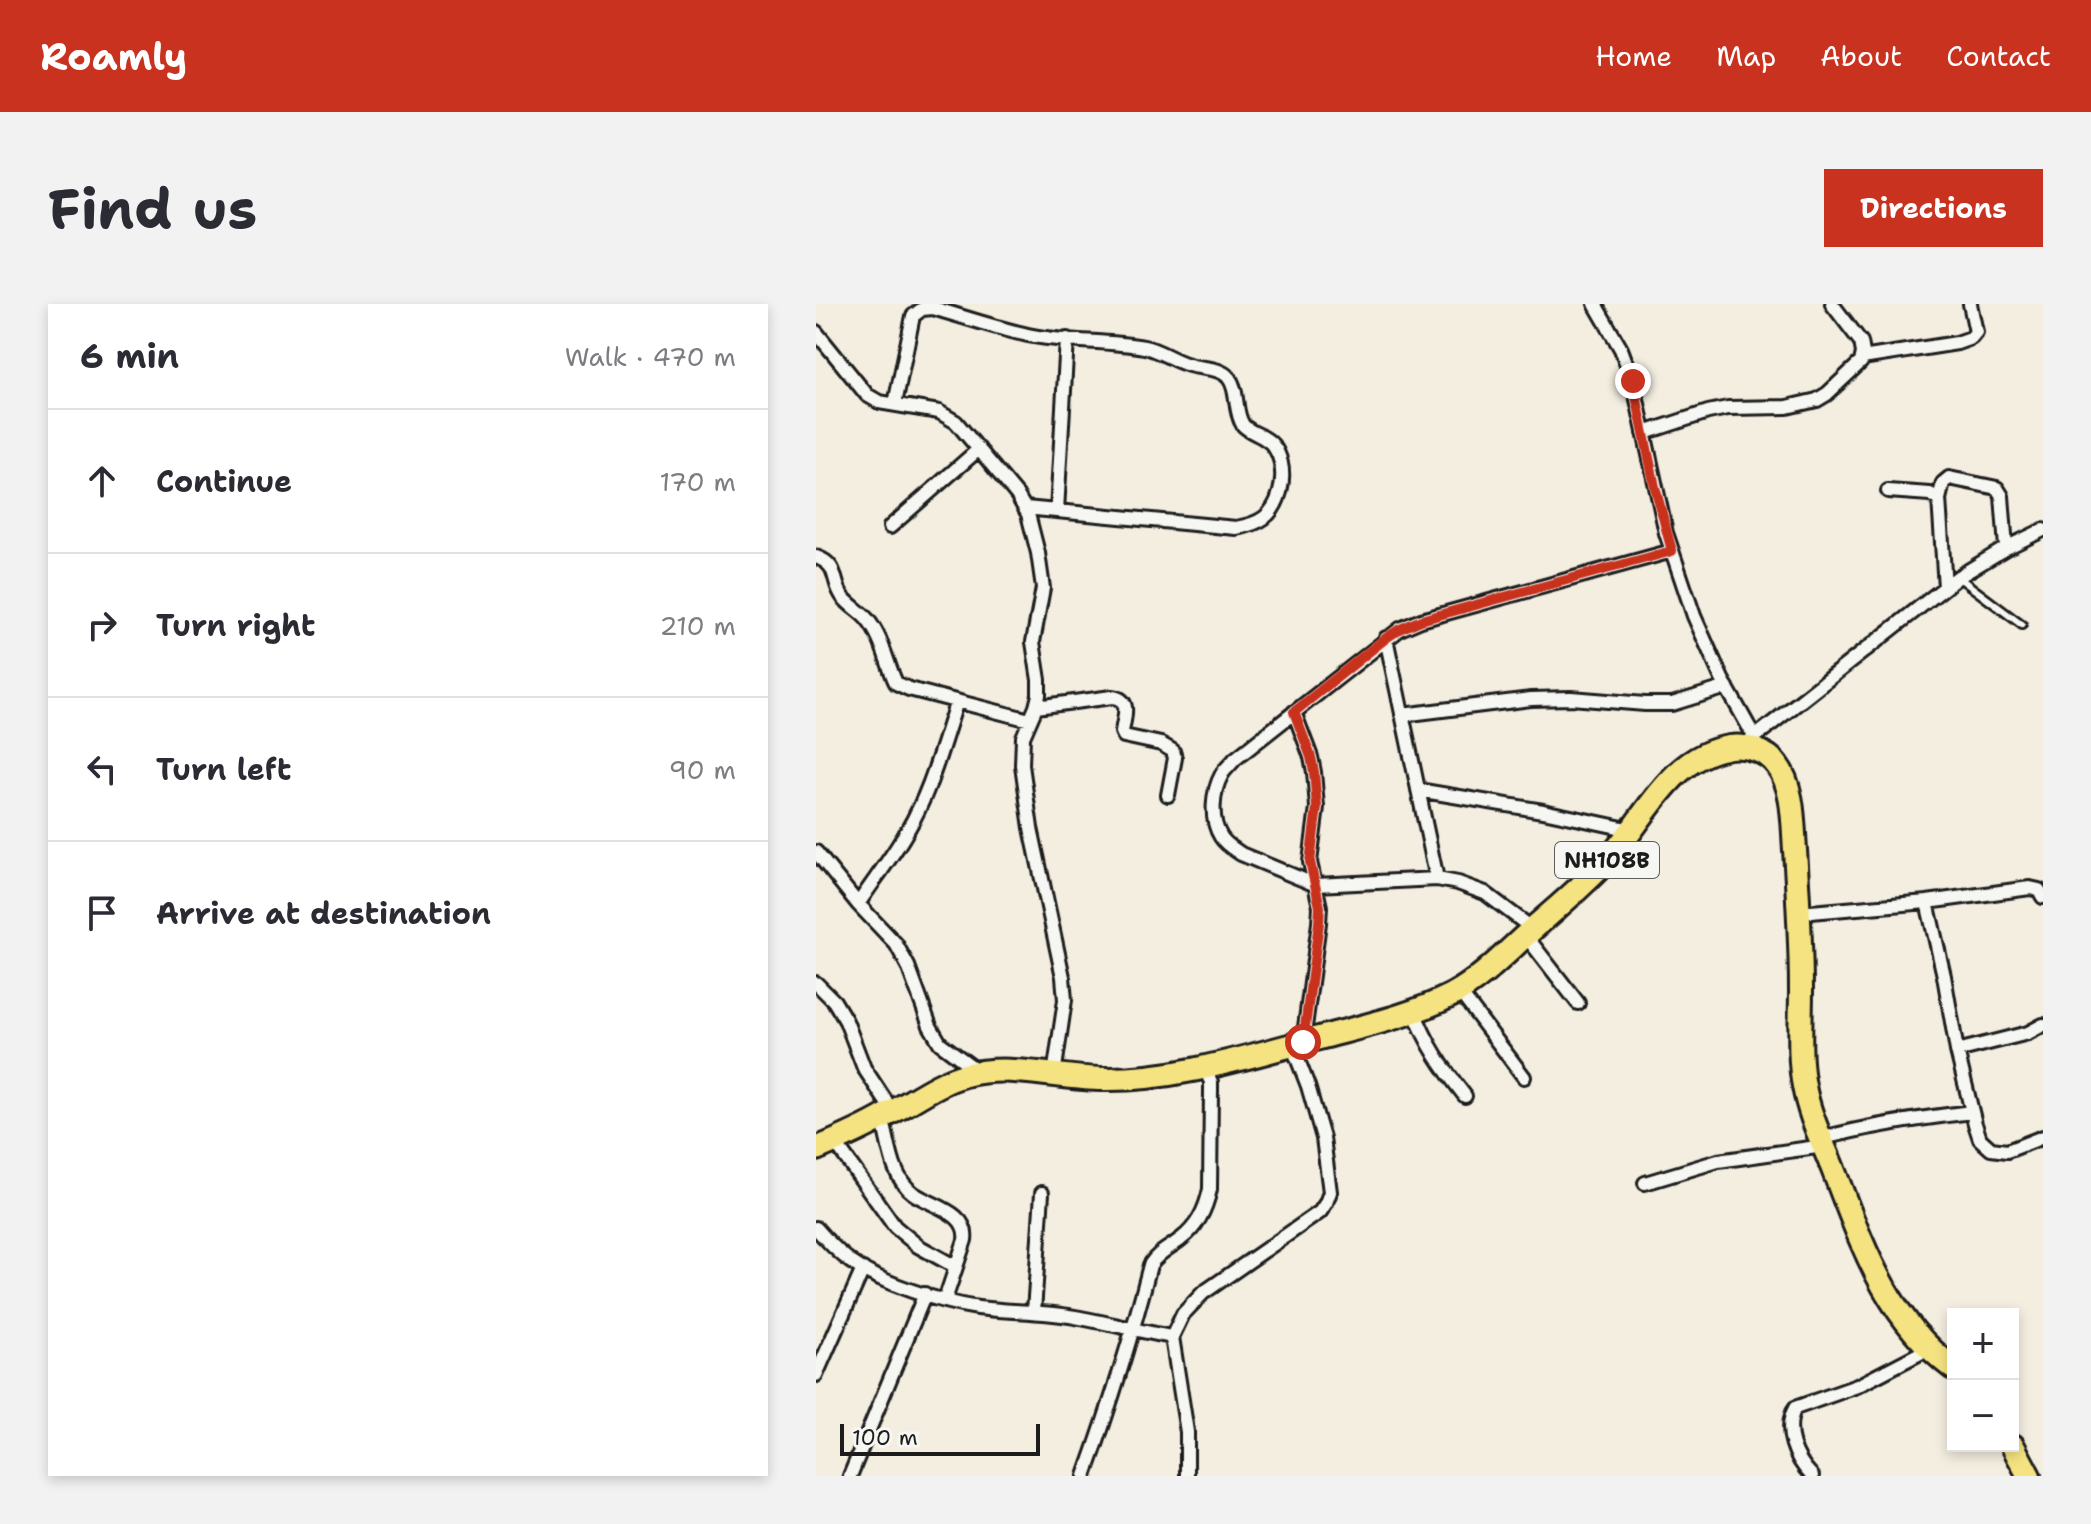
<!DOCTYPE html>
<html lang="en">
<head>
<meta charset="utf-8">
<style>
	:root { --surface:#fff; --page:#f2f2f3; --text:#2b2b33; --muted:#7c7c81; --line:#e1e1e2; --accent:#c8321e }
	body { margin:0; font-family:"Shantell Sans",sans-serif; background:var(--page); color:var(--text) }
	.controls { position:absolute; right:24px; bottom:24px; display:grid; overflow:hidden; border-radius:0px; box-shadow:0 4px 12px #0003 }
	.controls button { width:72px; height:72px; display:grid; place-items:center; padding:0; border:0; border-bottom:2px solid var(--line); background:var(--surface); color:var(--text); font:40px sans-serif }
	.scale { position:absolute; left:24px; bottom:20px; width:200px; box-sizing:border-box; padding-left:8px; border:4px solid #1c1c1c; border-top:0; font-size:22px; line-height:28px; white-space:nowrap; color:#1c1c1c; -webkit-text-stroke:6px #f6f6f2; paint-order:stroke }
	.stop { position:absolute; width:24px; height:24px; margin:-18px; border:6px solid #c8321e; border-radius:50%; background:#fff }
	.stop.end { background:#c8321e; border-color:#fff; box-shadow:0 2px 8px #0008 }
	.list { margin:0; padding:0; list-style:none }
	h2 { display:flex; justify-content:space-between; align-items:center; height:104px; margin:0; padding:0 32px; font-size:34px }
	h2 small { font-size:26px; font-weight:400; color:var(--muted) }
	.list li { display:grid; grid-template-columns:52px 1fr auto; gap:24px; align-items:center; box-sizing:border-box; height:144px; padding:0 32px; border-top:2px solid var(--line) }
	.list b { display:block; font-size:30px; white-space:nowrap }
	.list em { font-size:26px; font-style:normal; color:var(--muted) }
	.icon { flex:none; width:44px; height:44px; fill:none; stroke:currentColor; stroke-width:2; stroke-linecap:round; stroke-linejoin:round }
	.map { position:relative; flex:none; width:1227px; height:1172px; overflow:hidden; border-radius:0px }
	header { display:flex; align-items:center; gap:48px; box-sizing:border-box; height:112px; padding:0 40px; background:var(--accent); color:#fff }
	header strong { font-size:38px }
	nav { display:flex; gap:44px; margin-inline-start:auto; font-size:28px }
	.intro { display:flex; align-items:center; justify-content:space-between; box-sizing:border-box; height:192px; padding:0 48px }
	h1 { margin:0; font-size:56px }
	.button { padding:20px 36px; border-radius:0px; background:var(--accent); color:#fff; font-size:28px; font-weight:700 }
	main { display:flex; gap:48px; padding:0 48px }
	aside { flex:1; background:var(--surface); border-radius:0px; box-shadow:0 4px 12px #0003 }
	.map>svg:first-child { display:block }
</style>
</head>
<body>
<header>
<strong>Roamly</strong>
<nav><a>Home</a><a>Map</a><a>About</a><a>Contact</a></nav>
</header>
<div class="intro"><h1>Find us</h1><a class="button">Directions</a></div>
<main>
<aside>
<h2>6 min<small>Walk · 470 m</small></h2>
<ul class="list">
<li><svg class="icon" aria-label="ahead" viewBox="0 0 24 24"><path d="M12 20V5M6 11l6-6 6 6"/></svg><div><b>Continue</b></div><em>170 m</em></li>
<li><svg class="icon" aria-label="right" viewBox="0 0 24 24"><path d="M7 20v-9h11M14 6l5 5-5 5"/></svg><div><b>Turn right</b></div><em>210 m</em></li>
<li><svg class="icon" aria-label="left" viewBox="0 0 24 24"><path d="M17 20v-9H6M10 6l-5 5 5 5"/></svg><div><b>Turn left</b></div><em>90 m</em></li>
<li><svg class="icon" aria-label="arrive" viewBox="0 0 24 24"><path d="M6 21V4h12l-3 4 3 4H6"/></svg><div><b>Arrive at destination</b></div></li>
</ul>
</aside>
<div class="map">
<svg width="1227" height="1172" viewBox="0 0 1227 1172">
	<rect width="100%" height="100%" fill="#f4eee1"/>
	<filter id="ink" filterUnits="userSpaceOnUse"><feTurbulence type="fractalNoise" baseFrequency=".0125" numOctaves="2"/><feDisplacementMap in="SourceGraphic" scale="16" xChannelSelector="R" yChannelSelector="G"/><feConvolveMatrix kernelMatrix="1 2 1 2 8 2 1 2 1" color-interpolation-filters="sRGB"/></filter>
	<g filter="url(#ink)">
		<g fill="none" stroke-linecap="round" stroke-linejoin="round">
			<g stroke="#1c1c1c" stroke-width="12">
				<path id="lane" d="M1142,273L1206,321"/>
			</g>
			<g stroke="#1c1c1c" stroke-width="18">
				<path id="street" d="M779,0L805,45L817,77L850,229L878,312L906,375L938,432
					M0,28L51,91L63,98L123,108L140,118L201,191L212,210L222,249L227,284L217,338L223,376V391L220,403L207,433L206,461L215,524L247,673L249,696L238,771
					M1046,54L1141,39L1155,34L1160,28L1154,0
					M79,100L97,12L106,5L117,4C148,13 180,24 212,31C250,39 290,36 328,43C344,46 357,57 373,61C386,65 404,63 413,74C423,87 418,108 427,121C432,127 442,130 448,134C466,144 469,169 464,188C457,213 443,220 420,224L209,204
					M828,129L892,108L912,104L971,103L1001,96L1011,90L1045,58L1047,49L1045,38L1016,0
					M1072,187L1114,190L1123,195L1129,283
					M1123,195L1127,179L1133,174L1181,184L1186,192L1190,244
					M241,207L251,35
					M74,223L163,145
					M0,253C24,261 15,277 27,293C34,302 44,307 51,315C67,334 70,358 80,379L93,385L214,416
					M570,334L621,575
					M220,403L296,393C316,395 308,413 306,428L308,432L345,440L357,447L359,454L352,491
					M478,408L495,453L498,468L501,503L494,558L504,603L503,619L487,738
					M586,411L715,395L755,394L829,400H856L911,383
					M935,436L1142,273L1190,244L1227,226
					M602,486L727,507L816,526
					M0,548L42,600L80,640L92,662L114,722L124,739L163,768
					M1111,598L1128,672L1141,747L1159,820L1164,835L1175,845L1191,847L1227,833
					M42,600C58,576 77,552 91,527C115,487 126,441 141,397
					M983,609L1111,598L1214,584L1223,586L1227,593
					M717,625L669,589L642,579L621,575L500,581L425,550C418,545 410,541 405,533C394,516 396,488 406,470C409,465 415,460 419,455L584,325L605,316L856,247
					M710,632L762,699
					M0,679L18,697L30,717L48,764L77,808
					M643,687L708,773
					M598,707C611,741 627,764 649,792
					M1141,747L1212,729L1227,721
					M66,814C74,839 74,872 97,889C115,902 153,908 149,936L129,996
					M1004,835C1055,821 1105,814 1156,808
					M18,837L79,923L102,942L140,963
					M829,879L902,857L1008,842
					M0,924C11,937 22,948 35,958C64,979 127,999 162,1004C194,1008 227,1007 259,1013C292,1019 323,1027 356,1033
					M218,1008L226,889
					M0,1071L47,965
					M34,1172L109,990
					M269,1172C294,1102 316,1032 334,961C342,948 354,944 365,935C381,923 390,905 394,885L395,786V778L388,763
					M371,1172V1128L356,1033L367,1010L387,989L504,908L510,899L514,888L507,834L492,782L476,741
					M996,1172C979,1155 967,1126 979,1104L1041,1082L1112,1045"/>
			</g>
			<g stroke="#1c1c1c" stroke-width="28">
				<path id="highway" d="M0,845C24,835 49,824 71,811C96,798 122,778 149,771C196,759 242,775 288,775C361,776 433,752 503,734C548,722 595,712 636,691C664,676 687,652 711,630C739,605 769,581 794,553C830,514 855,451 914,443C930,441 951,447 961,461C978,483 977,520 979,546C982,592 985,639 985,686C985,717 982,752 988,782C993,811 1006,837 1017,865C1046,940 1070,1014 1137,1064
					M1197,1142L1213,1172"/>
			</g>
			<use href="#lane" stroke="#f6f6f2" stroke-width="6"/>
			<use href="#street" stroke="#f6f6f2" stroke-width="12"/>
			<use href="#highway" stroke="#f5e382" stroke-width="22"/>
		</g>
	</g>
	<g fill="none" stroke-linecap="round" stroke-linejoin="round" filter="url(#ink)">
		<path stroke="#c8321e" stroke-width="10" d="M487,738L503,619L504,603L494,558L501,503L498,468L495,453L478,408L570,334L584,325L605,316L856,247L839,183L817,77"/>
	</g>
	<g text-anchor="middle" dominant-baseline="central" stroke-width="8" stroke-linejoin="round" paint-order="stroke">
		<rect fill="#f6f6f2" stroke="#5d5d5c" stroke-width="2" x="739" y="538" width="104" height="36" rx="6"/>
		<g font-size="22" font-weight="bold" fill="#1c1c1c">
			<text x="791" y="556">NH108B</text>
		</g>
	</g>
</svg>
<div class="controls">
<button>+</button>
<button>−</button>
</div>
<div class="scale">100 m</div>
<div class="stop" style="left:487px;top:738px"></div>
<div class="stop end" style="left:817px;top:77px"></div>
</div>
</main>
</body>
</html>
